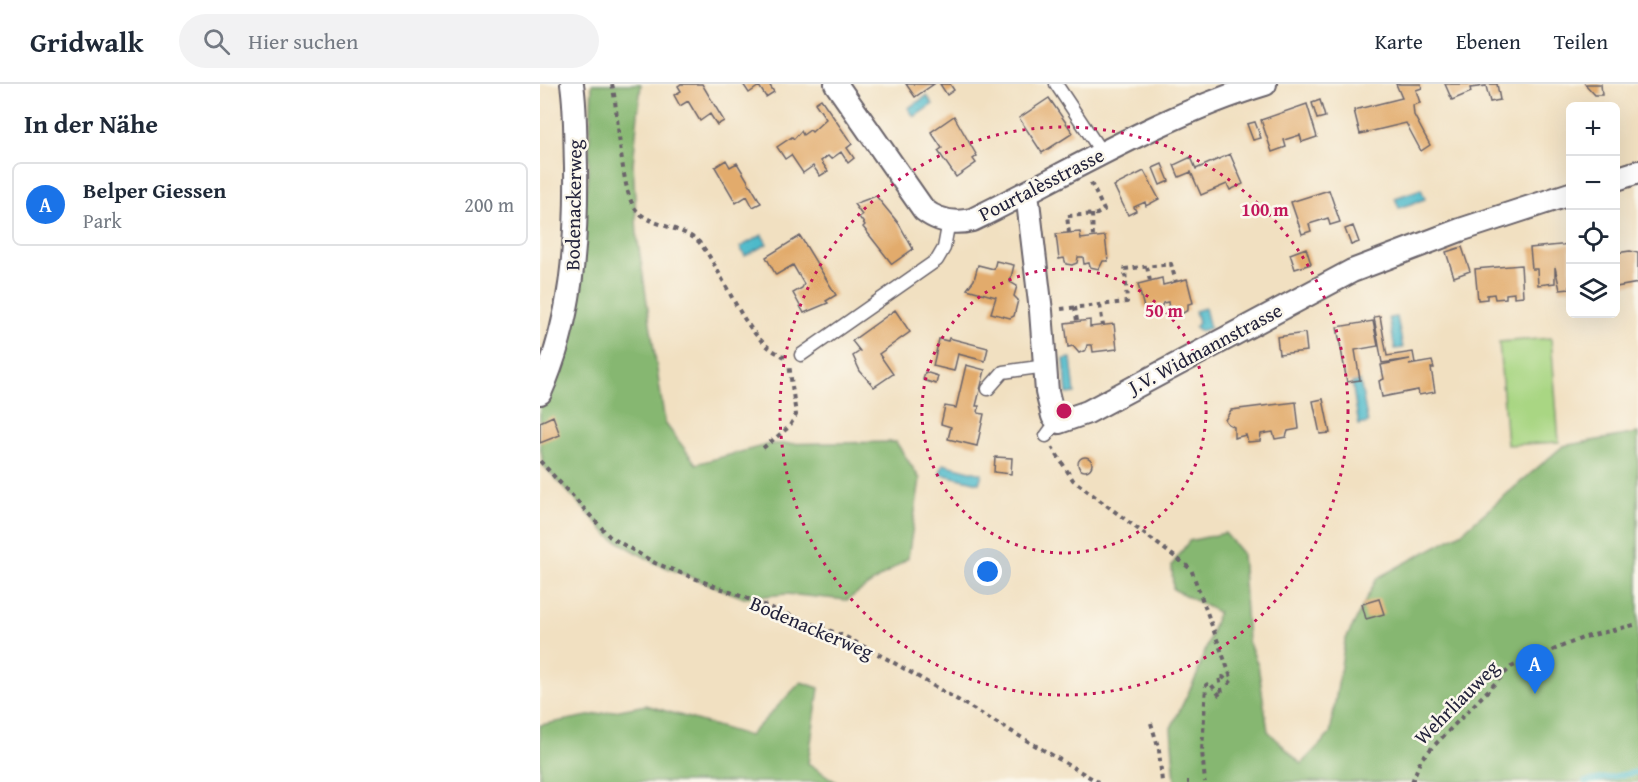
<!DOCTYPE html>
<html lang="de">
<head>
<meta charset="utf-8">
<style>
	:root { --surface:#fff; --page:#f2f2f3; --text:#1f2937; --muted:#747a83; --line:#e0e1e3; --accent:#1a73e8 }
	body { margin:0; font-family:"Gentium Book Plus",serif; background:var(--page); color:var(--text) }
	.controls { position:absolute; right:18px; top:18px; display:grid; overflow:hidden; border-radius:9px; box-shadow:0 6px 24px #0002 }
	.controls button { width:54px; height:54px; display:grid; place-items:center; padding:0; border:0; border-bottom:2px solid var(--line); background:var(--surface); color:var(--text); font:30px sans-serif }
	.you { position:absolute; left:448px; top:488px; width:21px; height:21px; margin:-15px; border:4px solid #fff; border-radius:50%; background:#1a73e8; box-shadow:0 0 0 9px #1a73e833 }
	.badge { display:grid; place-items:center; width:39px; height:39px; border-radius:50%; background:var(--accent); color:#fff; font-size:20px; font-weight:700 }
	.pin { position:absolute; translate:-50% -50px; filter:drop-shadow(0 2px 3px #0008) }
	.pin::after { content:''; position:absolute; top:32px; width:21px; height:18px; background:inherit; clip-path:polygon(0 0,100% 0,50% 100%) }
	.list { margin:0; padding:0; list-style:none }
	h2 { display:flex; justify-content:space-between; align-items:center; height:78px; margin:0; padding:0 24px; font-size:26px }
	h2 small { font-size:20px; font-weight:400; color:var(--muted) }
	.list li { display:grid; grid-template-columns:39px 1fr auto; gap:18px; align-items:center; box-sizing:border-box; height:84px; margin:0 12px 12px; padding:0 12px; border:2px solid var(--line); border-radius:9px }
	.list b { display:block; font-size:22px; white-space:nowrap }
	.list p { margin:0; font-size:20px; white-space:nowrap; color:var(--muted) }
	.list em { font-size:20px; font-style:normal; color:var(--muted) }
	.icon { flex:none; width:33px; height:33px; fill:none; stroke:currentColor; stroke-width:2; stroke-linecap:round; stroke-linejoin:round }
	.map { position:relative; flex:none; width:1098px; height:698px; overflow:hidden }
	header { display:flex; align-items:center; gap:36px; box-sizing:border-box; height:84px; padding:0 30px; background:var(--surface); border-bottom:2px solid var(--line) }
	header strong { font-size:28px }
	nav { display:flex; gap:33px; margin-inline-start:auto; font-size:21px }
	.search { width:420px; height:54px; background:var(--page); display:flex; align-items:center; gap:15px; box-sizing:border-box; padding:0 21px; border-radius:33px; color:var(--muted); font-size:22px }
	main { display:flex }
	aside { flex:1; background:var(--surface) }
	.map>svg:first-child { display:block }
</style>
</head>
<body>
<header>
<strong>Gridwalk</strong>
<div class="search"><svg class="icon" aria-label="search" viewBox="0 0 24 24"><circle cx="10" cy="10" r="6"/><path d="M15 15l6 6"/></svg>Hier suchen</div>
<nav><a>Karte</a><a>Ebenen</a><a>Teilen</a></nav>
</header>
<main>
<aside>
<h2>In der Nähe<small></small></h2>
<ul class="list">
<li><span class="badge">A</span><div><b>Belper Giessen</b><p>Park</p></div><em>200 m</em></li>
</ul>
</aside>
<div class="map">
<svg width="1098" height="698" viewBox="0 0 1098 698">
	<rect width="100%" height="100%" fill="#fbf7ec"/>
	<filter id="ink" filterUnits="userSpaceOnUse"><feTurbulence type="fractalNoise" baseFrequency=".0167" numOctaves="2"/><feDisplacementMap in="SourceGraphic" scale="12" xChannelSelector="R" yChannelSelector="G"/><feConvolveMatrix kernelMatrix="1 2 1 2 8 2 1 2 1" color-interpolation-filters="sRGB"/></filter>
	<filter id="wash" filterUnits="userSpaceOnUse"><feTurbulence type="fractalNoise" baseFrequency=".008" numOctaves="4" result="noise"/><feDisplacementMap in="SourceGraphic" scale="24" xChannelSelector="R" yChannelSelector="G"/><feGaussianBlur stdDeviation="1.35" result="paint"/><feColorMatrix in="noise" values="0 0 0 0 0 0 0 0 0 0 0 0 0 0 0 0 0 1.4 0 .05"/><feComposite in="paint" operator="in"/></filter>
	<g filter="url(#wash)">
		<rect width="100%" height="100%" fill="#f1e0c1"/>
		<path fill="#a9d683" stroke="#667c5f" stroke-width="1.5" d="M1011,254L1019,358L967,361L959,258Z"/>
		<path fill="#86b771" stroke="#546c56" stroke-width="1.5" d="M52,0H101L93,80L97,151L125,339L156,380L230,360L356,358L380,395L368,474L307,516L246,510L204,514L115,479L70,453L3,381L0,357V300L24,235L48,97Z
			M1098,349V698H635L631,644L657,591L678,528L633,505L632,481L649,457L685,449L702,469L708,557L718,581L728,647L761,680L790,650L805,557L837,494L921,449L1023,362Z
			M261,598L279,604L268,679L296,698H0V641L106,621L209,652Z"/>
		<path fill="#4ebaca" stroke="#386e82" stroke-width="1.5" d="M387,12L393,20L374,33L368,24Z
			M881,105L885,115L859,124L855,114Z
			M222,151L227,160L205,172L200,163Z
			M665,224L670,244L660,247L655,243L658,238L655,227Z
			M857,233L863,264L855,265L849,234Z
			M531,274L535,309L527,310L524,275Z
			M820,297L828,339L819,341L812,299Z
			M403,380L442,390L439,399L400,390Z"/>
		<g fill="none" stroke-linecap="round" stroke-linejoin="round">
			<path stroke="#4ebaca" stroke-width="6" d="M1045,698L1098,688"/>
		</g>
		<g id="blocks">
			<path fill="#e2ab6c" d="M141,0H162L184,37L177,41L170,30L160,37L148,17L140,22L134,11L141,7L138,2Z
				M203,0H229L234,8L226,13L219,2L209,9Z
				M366,0H394L375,13Z
				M400,0H410L414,6L407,11Z
				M856,0H881L882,4L876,6L880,19L873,21L874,31L890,61L881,67L866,39L820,50L814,26L862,14Z
				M905,0H957L960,16L950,18L946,2L930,4L931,8L912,16Z
				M1045,0H1061L1062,11H1055Z
				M509,14L533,49L502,69L479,34Z
				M281,15L312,60L307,64L314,74L308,79L301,68L291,75L288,72L281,77L288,87L280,92L273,82L263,89L251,71L245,75L237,63L252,53L254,55L261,47L263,51L270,46L272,48L286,35L275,19Z
				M780,16L785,33L777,35L772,19Z
				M767,20L777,53L762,58L760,51L744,56L746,63L732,68L721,36Z
				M414,32L437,72L433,75L436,79L416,93L398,67L402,64L391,48Z
				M715,38L721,54L713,56L707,40Z
				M690,70L703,100L690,106L687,100L661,111L651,88L639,93L634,81L651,73L656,85Z
				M186,76L190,83L197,79L221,119L213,123L207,112L196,119L175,83Z
				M622,80L629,97L620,101L613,84Z
				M604,87L619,115L606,122L605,118L594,123L596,127L588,131L574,102Z
				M789,106L800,138L790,141L788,134L782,136L769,140L771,147L762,150L751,118Z
				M336,112L359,140L373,165L352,180L323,143L325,141L319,133L322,131L314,120Z
				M813,142L819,158L811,161L805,145Z
				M540,148L541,155L565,152L568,177H563L559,185L550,183L549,179L544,180L543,173H538L537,179L532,181L526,180L524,174L519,175L516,150Z
				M260,152L296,211L286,217L288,219L264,229L253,209L262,204L264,200L253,181L236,191L226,173Z
				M1030,160V205L1020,206L1015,183V199L998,201L997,185H992L990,164Z
				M922,163L930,187L914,193L906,168Z
				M766,164L771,180L755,185L750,170Z
				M1090,167L1098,169V199L1076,203V169Z
				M456,177L474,181L470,198L477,202L474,212L478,216L474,232L470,234L451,229L456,213L427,205L434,196L438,181L454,185Z
				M981,181L983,212L974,213V209L966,210V214L955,215L954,210L947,211V215L938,216L935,185Z
				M622,194L623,201L647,195L653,219L648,220V226L643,229H637L634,224L629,225L628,218L623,219L619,228H614L609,223L604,224L598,200Z
				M355,226L370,248L339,270L353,290L334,303L320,287L313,272L320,267L312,257Z
				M840,232L847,272L873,268L875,279L869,281L892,277L894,284H891L895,308L879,311L878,306L842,313L839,297L844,295L841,281L870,275L842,279L834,233Z
				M550,236V243L574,240L577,265L553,268L552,261H547L546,266L539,269L533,262L528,263L525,239Z
				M833,237L838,262L815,266L820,296L807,298L797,243Z
				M765,249L767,267L739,270L737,253Z
				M409,254L448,264L445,277L418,270L414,287L393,282L399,255L408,257Z
				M426,281L445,286L436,322H439L438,329L444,330L437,362L408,355L411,343L401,340L405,322L416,324Z
				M385,288L398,292L396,300L383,296Z
				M783,315L790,349L780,350L773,317Z
				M756,318L759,345L748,347L746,353L735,355L733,348L721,350L720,357L708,358L706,351L694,354V343L688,340L685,336L691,326Z
				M13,332L20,351L0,359V338Z
				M455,373L472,374L471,390L454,388Z
				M538 380a7 7 0 1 1 14 0a7 7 0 1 1-14 0Z
				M839,515L844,530L826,535L822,520Z"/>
		</g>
	</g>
	<g filter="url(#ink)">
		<use href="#blocks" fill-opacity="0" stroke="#6a646a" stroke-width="1.5"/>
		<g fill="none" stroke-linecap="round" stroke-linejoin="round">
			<g stroke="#6a646a" stroke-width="15">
				<path id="service" d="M516,0L562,69
					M261,271L397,176L404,164L409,137
					M448,305L463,288L506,282
					M506,352L517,337"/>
			</g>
			<g stroke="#6a646a" stroke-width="26">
				<path id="minor" d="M296,0L384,126C398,137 415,140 432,136C529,89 622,31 725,0
					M1076,95L1098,88
					M487,109L501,227L507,308L513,332L519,338L548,328L812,187L920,146L1030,110
					M0,309C32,237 37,161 36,83C35,56 36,27 32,0"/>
			</g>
			<path stroke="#6a646a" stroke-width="4" stroke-dasharray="4.5 4.5" stroke-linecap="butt" d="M72,0C79,28 80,110 97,127C113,143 141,142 159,158C186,190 204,259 246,273
				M552,130L553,154
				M529,149L527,132L557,130L564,126L550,97
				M607,183L610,197
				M560,221L563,242
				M535,223L537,237
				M521,225L587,218L585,185L631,180L636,198
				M512,363L533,396L651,485L692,596L689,599L683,593H679L682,609L680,612L670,599L666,601L662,667L665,698
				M223,364L249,343L256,331L249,280
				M0,377L70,453L115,479L304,552L351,577L558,698
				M611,639L619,666L622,698
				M647,698H649
				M872,698L881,675L971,583L1045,553L1098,540"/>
			<use href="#service" stroke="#fff" stroke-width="12"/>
			<use href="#minor" stroke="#fff" stroke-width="22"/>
		</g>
	</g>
	<g fill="none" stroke="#c2185b" stroke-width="3" stroke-dasharray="3 6">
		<circle cx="524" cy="327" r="142"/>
		<circle cx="524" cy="327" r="284"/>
	</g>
	<g text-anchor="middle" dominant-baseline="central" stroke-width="5" stroke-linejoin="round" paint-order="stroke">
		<g font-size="20" fill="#22223b" stroke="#fbf7ec">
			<text transform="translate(501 100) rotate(-27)">Pourtalèsstrasse</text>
			<text transform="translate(33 121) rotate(-89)">Bodenackerweg</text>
			<text transform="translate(665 264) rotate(-28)">J.V. Widmannstrasse</text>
			<text transform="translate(272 543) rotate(23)">Bodenackerweg</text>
			<text transform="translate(916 618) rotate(-45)">Wehrliauweg</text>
		</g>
	</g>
	<circle cx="524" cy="327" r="9" fill="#c2185b" stroke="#fbf7ec" stroke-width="3"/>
	<g font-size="18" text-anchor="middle" font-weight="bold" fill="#c2185b" stroke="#fbf7ec" stroke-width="5" stroke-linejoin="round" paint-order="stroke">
		<text x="725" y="132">100 m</text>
		<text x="624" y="233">50 m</text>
	</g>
</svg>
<div class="controls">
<button>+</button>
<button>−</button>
<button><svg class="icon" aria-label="locate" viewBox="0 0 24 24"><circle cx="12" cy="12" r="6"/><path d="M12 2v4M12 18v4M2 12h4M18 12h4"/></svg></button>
<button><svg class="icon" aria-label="layers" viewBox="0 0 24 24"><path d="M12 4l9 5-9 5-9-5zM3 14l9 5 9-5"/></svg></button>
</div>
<div class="you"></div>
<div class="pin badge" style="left:995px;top:610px">A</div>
</div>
</main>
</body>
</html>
